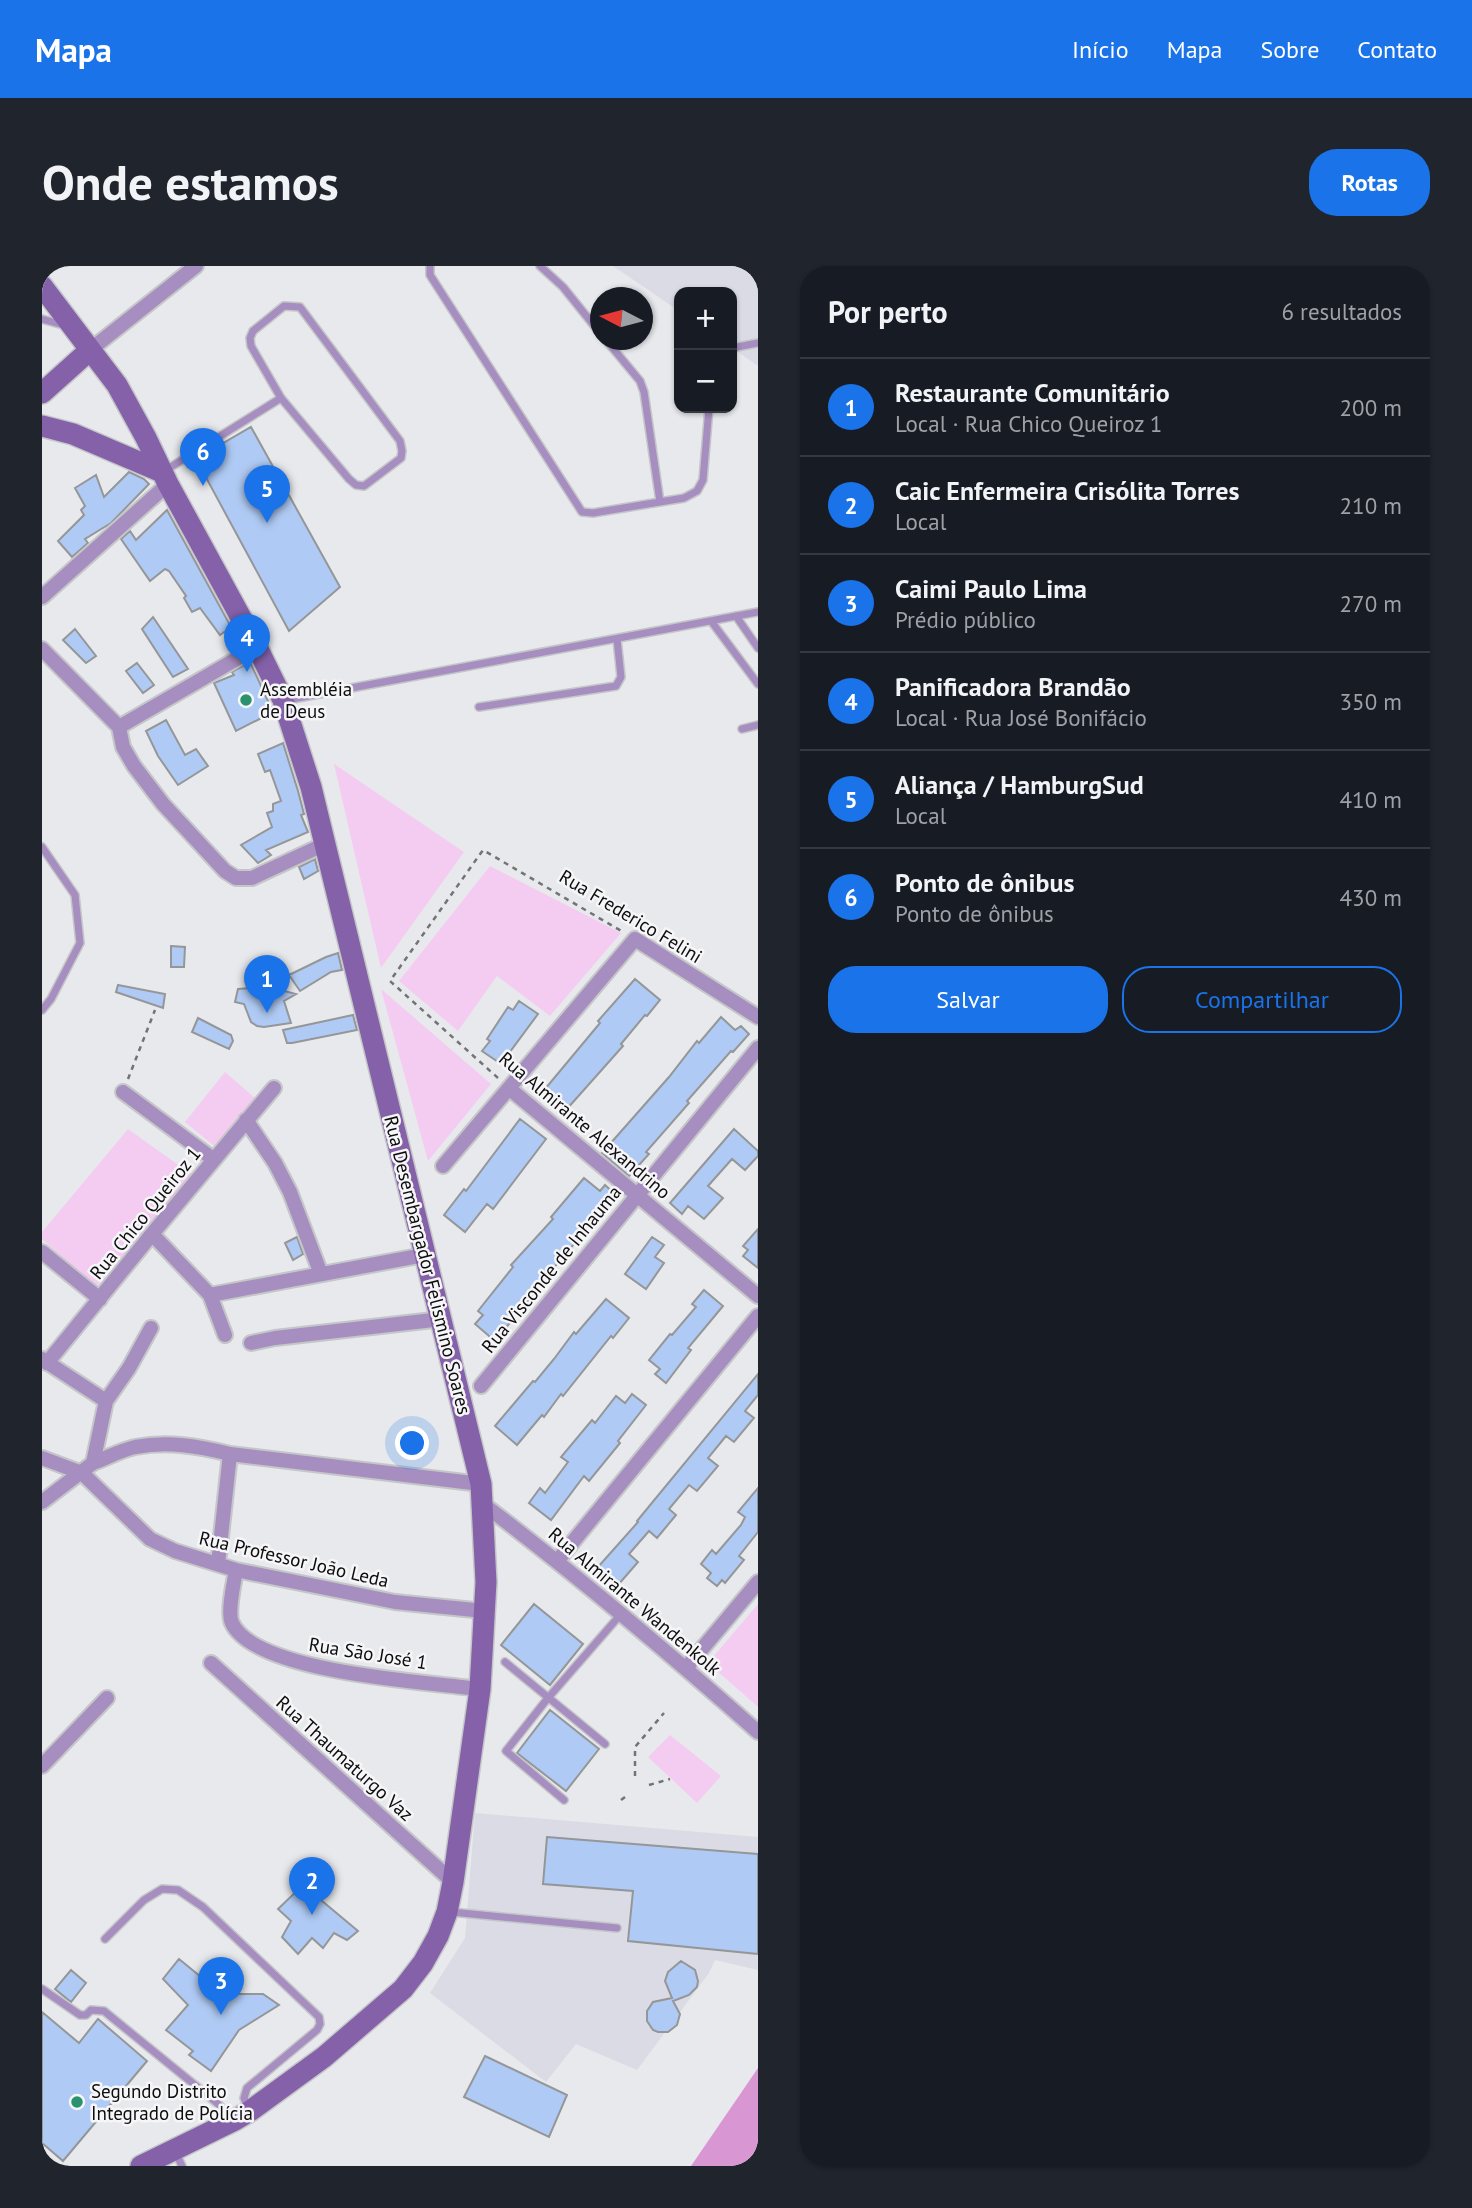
<!DOCTYPE html>
<html lang="pt">
<head>
<meta charset="utf-8">
<style>
	:root { --surface:#171b24; --page:#20242c; --text:#f1f3f6; --muted:#9ea1a6; --line:#363941; --accent:#1a73e8 }
	body { margin:0; font-family:"PT Sans",sans-serif; background:var(--page); color:var(--text) }
	.controls { position:absolute; right:21px; top:21px; display:grid; overflow:hidden; border-radius:14px; box-shadow:0 2px 5px #0004 }
	.controls button { width:63px; height:63px; display:grid; place-items:center; padding:0; border:0; border-bottom:2px solid var(--line); background:var(--surface); color:var(--text); font:35px sans-serif }
	.compass { position:absolute; left:548px; top:21px; width:63px; height:63px; border-radius:50%; background:var(--surface); box-shadow:0 2px 5px #0004; rotate:276deg }
	.you { position:absolute; left:371px; top:1178px; width:24px; height:24px; margin:-18px; border:5px solid #fff; border-radius:50%; background:#1a73e8; box-shadow:0 0 0 10px #1a73e833 }
	.badge { display:grid; place-items:center; width:46px; height:46px; border-radius:50%; background:var(--accent); color:#fff; font-size:23px; font-weight:700 }
	.pin { position:absolute; translate:-50% -58px; filter:drop-shadow(0 2px 4px #0008) }
	.pin::after { content:''; position:absolute; top:37px; width:24px; height:21px; background:inherit; clip-path:polygon(0 0,100% 0,50% 100%) }
	.list { margin:0; padding:0; list-style:none }
	h2 { display:flex; justify-content:space-between; align-items:center; height:91px; margin:0; padding:0 28px; font-size:30px }
	h2 small { font-size:23px; font-weight:400; color:var(--muted) }
	.list li { display:grid; grid-template-columns:46px 1fr auto; gap:21px; align-items:center; box-sizing:border-box; height:98px; padding:0 28px; border-top:2px solid var(--line) }
	.list b { display:block; font-size:26px; white-space:nowrap }
	.list p { margin:0; font-size:23px; white-space:nowrap; color:var(--muted) }
	.list em { font-size:23px; font-style:normal; color:var(--muted) }
	.actions { display:flex; gap:14px; padding:21px 28px }
	.actions a { flex:1; padding:16px 0; border:2px solid var(--accent); border-radius:28px; text-align:center; font-size:24px; color:var(--accent) }
	.actions .main { background:var(--accent); color:#fff }
	.map { position:relative; flex:none; width:716px; height:1900px; overflow:hidden; border-radius:28px }
	header { display:flex; align-items:center; gap:42px; box-sizing:border-box; height:98px; padding:0 35px; background:var(--accent); color:#fff }
	header strong { font-size:33px }
	nav { display:flex; gap:38px; margin-inline-start:auto; font-size:24px }
	.intro { display:flex; align-items:center; justify-content:space-between; box-sizing:border-box; height:168px; padding:0 42px }
	h1 { margin:0; font-size:49px }
	.button { padding:18px 32px; border-radius:28px; background:var(--accent); color:#fff; font-size:24px; font-weight:700 }
	main { display:flex; gap:42px; padding:0 42px }
	aside { flex:1; background:var(--surface); border-radius:28px; box-shadow:0 2px 5px #0004 }
	.map>svg:first-child { display:block }
</style>
</head>
<body>
<header>
<strong>Mapa</strong>
<nav><a>Início</a><a>Mapa</a><a>Sobre</a><a>Contato</a></nav>
</header>
<div class="intro"><h1>Onde estamos</h1><a class="button">Rotas</a></div>
<main>
<div class="map">
<svg width="716" height="1900" viewBox="0 0 716 1900">
	<rect width="100%" height="100%" fill="#e8e9ec"/>
	<path fill="#dadbe5" d="M571,0H716V100L690,82V26H637V45Z
		M433,1547L716,1571V1704L673,1694L667,1707L595,1804L534,1778L504,1816L388,1727L423,1672Z"/>
	<path fill="#f5ccf1" d="M292,498L422,586L339,702Z
		M448,600L579,667L508,750L455,710L416,765L357,715Z
		M339,723L449,818L386,895Z
		M183,806L213,832L172,880L143,856Z
		M86,863L149,908L54,1021L0,973V966Z
		M716,1338V1441L666,1397Z
		M628,1469L679,1510L655,1537L606,1491Z"/>
	<path fill="#d897d3" d="M716,1802V1900H649Z"/>
	<path fill="#afcaf4" stroke="#949698" stroke-width="2" d="M209,161L298,321L247,365L154,193Z
		M87,206L102,213L107,218L69,257L43,273L46,277L30,291L16,275L42,249L39,244L43,240L33,222L54,209L62,231Z
		M125,244L189,361L178,369L158,342L150,346L142,332L144,330L127,305L123,303L108,315L79,273L88,265L94,274Z
		M111,351L146,403L131,411L100,363Z
		M33,363L54,390L44,397L21,374Z
		M208,396L231,446L194,465L172,417L192,409L190,406Z
		M95,397L112,419L101,427L84,405Z
		M124,454L143,489L154,483L166,500L136,519L116,490L104,465Z
		M241,477L256,525L262,548L259,549L266,566L224,584L229,589L216,597L199,579L230,561L225,547L231,545V538L239,535L228,504L223,506L216,488Z
		M273,593L276,605L262,613L257,601Z
		M129,680L143,681L142,701H129Z
		M296,687L300,704L289,706L258,725L247,709L284,691Z
		M593,713L618,734L605,750L603,749L579,778L581,780L524,844L511,833L507,838L498,829L558,757L556,755Z
		M216,718L254,728L242,735L249,757L222,761L215,760L209,756L202,738L193,736L196,723L209,722Z
		M76,719L123,728L121,742L74,726Z
		M477,735L496,748L459,798L440,785L448,775L445,773L466,741L471,744Z
		M311,749L315,764L250,777H245L241,764Z
		M679,751L693,764L699,760L707,768L691,786L689,785L645,835L647,837L604,886L607,888L587,910L560,887L627,811L655,775L657,777Z
		M156,752L189,769L191,775L187,783L150,766Z
		M478,853L504,873L451,943L445,938L423,966L402,949L422,923L424,925Z
		M692,863L716,885V890L703,904L690,893L666,920L681,932L662,953L646,940L640,948L628,937Z
		M542,912L558,925L563,919L573,928L557,946L555,944L529,975L532,978L492,1025L493,1026L453,1075L433,1058L441,1049L436,1045L471,1001L469,999L511,953L509,951Z
		M716,963V1002L701,990L706,984L701,980Z
		M255,971L261,988L251,994L243,977Z
		M610,971L622,979L613,991L622,997L604,1023L583,1008Z
		M662,1024L681,1040L646,1082L649,1084L624,1117L613,1108L618,1103L607,1094L628,1068L630,1069L654,1041L650,1038Z
		M564,1033L587,1052L571,1072L569,1070L521,1130L519,1128L502,1151L500,1149L475,1179L453,1160L491,1115L493,1116L512,1093L532,1066L534,1068Z
		M716,1108V1129L703,1145L712,1152L692,1176L684,1170L666,1192L676,1200L655,1225L647,1219L627,1243L634,1249L615,1272L607,1265L587,1288L596,1296L576,1319L556,1301L596,1256L595,1255Z
		M590,1128L604,1139L576,1175L578,1177L547,1215L542,1210L509,1254L487,1237L498,1222L503,1227L526,1196L519,1191L550,1154L553,1157L574,1130L583,1137Z
		M716,1222V1266L697,1290L702,1294L683,1317L680,1314L675,1320L665,1312L669,1307L659,1298L670,1284L674,1288L699,1259L703,1251L696,1246Z
		M492,1338L541,1378L508,1419L459,1379Z
		M508,1444L557,1483L524,1525L475,1487Z
		M505,1571L716,1588V1688L586,1675L591,1625L501,1618Z
		M261,1619L316,1665L305,1674L292,1667L281,1682L270,1672L256,1688L240,1671L249,1655L236,1643Z
		M137,1693L164,1715L185,1703L197,1710L194,1728H221L237,1739L197,1764L169,1805L147,1789L151,1785L124,1764L146,1739L121,1713Z
		M639,1695L653,1704L656,1715L655,1721L647,1729L631,1735L638,1748L635,1759L626,1766H616L611,1764L605,1755V1745L611,1736L630,1732L623,1715L626,1706Z
		M29,1704L44,1717L29,1736L13,1723Z
		M0,1746L37,1777L56,1753L105,1795L21,1895L0,1877Z
		M443,1790L525,1829L507,1871L422,1831Z"/>
	<g fill="none" stroke-linecap="round" stroke-linejoin="round">
		<g stroke="#c5c6c8" stroke-width="10">
			<path id="lane" d="M388,0V9L540,246L551,247L642,232L655,225L661,214L667,142
				M498,0L521,21L558,67
				M0,53L25,60
				M564,74L598,115L602,126L618,236
				M690,82L716,77
				M124,204L239,132L307,213L314,219L322,220L359,192L360,185L358,175L258,41L242,40L211,65L208,72L209,80L239,132
				M694,350L716,382
				M669,355L716,418
				M245,434L716,346
				M437,441L574,420L579,411L575,373
				M700,463L716,459
				M0,581L33,629L38,677L9,733L0,744
				M463,1396L563,1478
				M522,1534L464,1485L506,1432L579,1348
				M409,1646L575,1662
				M63,1673L102,1634L120,1623L136,1624L161,1641L277,1751L278,1758L275,1764L205,1822L202,1832L206,1841
				M0,1723L38,1749H44L49,1744L62,1745L175,1837L191,1853
				M134,1887L140,1900"/>
		</g>
		<g stroke="#c5c6c8" stroke-width="18">
			<path id="street" d="M48,84L154,0
				M0,331L126,218
				M0,383L77,461L81,481L92,500L121,538L183,605L194,612H210L283,578
				M77,461L215,381
				M468,823L716,1030
				M81,826L171,893
				M204,854L233,897L248,926L279,1008
				M401,900L593,673L716,751
				M110,968L168,1029L183,1069
				M0,986L58,1033
				M168,1029L382,989
				M209,1077L233,1072L400,1053
				M0,1093L64,1135
				M5,1097L110,968L232,822
				M439,1120L716,782
				M0,1192L40,1207L108,1273L133,1285L194,1304L353,1336L442,1345
				M51,1197C65,1192 79,1184 93,1181C126,1175 156,1180 188,1188L439,1218
				M0,1236L51,1197L64,1135L87,1102L109,1062
				M441,1238C536,1310 627,1387 716,1466
				M516,1294L716,1050
				M176,1298L188,1188
				M194,1304C192,1317 185,1346 190,1357C213,1407 386,1416 438,1423
				M169,1397L411,1616
				M644,1402L716,1316
				M0,1500L65,1432"/>
		</g>
		<g stroke="#c5c6c8" stroke-width="24">
			<path id="secondary" d="M0,20L75,119L104,172L126,218L215,381L241,434L269,521L439,1218L444,1316L438,1423L411,1616L405,1646L396,1670L381,1697L361,1723L282,1791L208,1845L193,1854L99,1900
				M0,127L48,84
				M0,160L31,168L120,206"/>
		</g>
		<path stroke="#737375" stroke-width="2.5" stroke-dasharray="5 5" stroke-linecap="butt" d="M456,812L348,715L441,584L581,666
			M86,813L113,744
			M593,1510V1481L622,1447
			M607,1519L628,1513
			M579,1534L583,1531"/>
		<use href="#lane" stroke="#a68ec0" stroke-width="7"/>
		<use href="#street" stroke="#a68ec0" stroke-width="14"/>
		<use href="#secondary" stroke="#8561aa" stroke-width="21"/>
	</g>
	<g fill="#2b926f" stroke="#f6f6f9" stroke-width="2.5">
		<circle cx="204" cy="434" r="7"/>
		<circle cx="35" cy="1836" r="7"/>
	</g>
	<g text-anchor="middle" dominant-baseline="central" stroke-width="5" stroke-linejoin="round" paint-order="stroke">
		<g font-size="19" fill="#0d0d0e" stroke="#f6f6f9" text-anchor="start">
			<text x="218" y="423">Assembléia<tspan x="218" dy="22">de Deus</tspan></text>
			<text x="49" y="1825">Segundo Distrito<tspan x="49" dy="22">Integrado de Polícia</tspan></text>
		</g>
		<g font-size="19" fill="#0d0d0e" stroke="#f6f6f9">
			<text transform="translate(589 650) rotate(31)">Rua Frederico Felini</text>
			<text transform="translate(543 859) rotate(40)">Rua Almirante Alexandrino</text>
			<text transform="translate(103 947) rotate(-51)">Rua Chico Queiroz 1</text>
			<text transform="translate(386 999) rotate(76)">Rua Desembargador Felismino Soares</text>
			<text transform="translate(509 1003) rotate(-51)">Rua Visconde de Inhauma</text>
			<text transform="translate(252 1293) rotate(13)">Rua Professor João Leda</text>
			<text transform="translate(593 1335) rotate(40)">Rua Almirante Wandenkolk</text>
			<text transform="translate(326 1387) rotate(9)">Rua São José 1</text>
			<text transform="translate(303 1492) rotate(42)">Rua Thaumaturgo Vaz</text>
		</g>
	</g>
</svg>
<div class="controls">
<button>+</button>
<button>−</button>
</div>
<svg class="compass" viewBox="-18 -18 36 36"><path d="M0-13l5 13h-10z" fill="#e53935"/><path d="M0 13l5-13h-10z" fill="#9ea1a6"/></svg>
<div class="you"></div>
<div class="pin badge" style="left:225px;top:747px">1</div>
<div class="pin badge" style="left:270px;top:1649px">2</div>
<div class="pin badge" style="left:179px;top:1749px">3</div>
<div class="pin badge" style="left:205px;top:406px">4</div>
<div class="pin badge" style="left:225px;top:257px">5</div>
<div class="pin badge" style="left:161px;top:220px">6</div>
</div>
<aside>
<h2>Por perto<small>6 resultados</small></h2>
<ul class="list">
<li><span class="badge">1</span><div><b>Restaurante Comunitário</b><p>Local · Rua Chico Queiroz 1</p></div><em>200 m</em></li>
<li><span class="badge">2</span><div><b>Caic Enfermeira Crisólita Torres</b><p>Local</p></div><em>210 m</em></li>
<li><span class="badge">3</span><div><b>Caimi Paulo Lima</b><p>Prédio público</p></div><em>270 m</em></li>
<li><span class="badge">4</span><div><b>Panificadora Brandão</b><p>Local · Rua José Bonifácio</p></div><em>350 m</em></li>
<li><span class="badge">5</span><div><b>Aliança / HamburgSud</b><p>Local</p></div><em>410 m</em></li>
<li><span class="badge">6</span><div><b>Ponto de ônibus</b><p>Ponto de ônibus</p></div><em>430 m</em></li>
</ul>
<div class="actions"><a class="main">Salvar</a><a>Compartilhar</a></div>
</aside>
</main>
</body>
</html>
